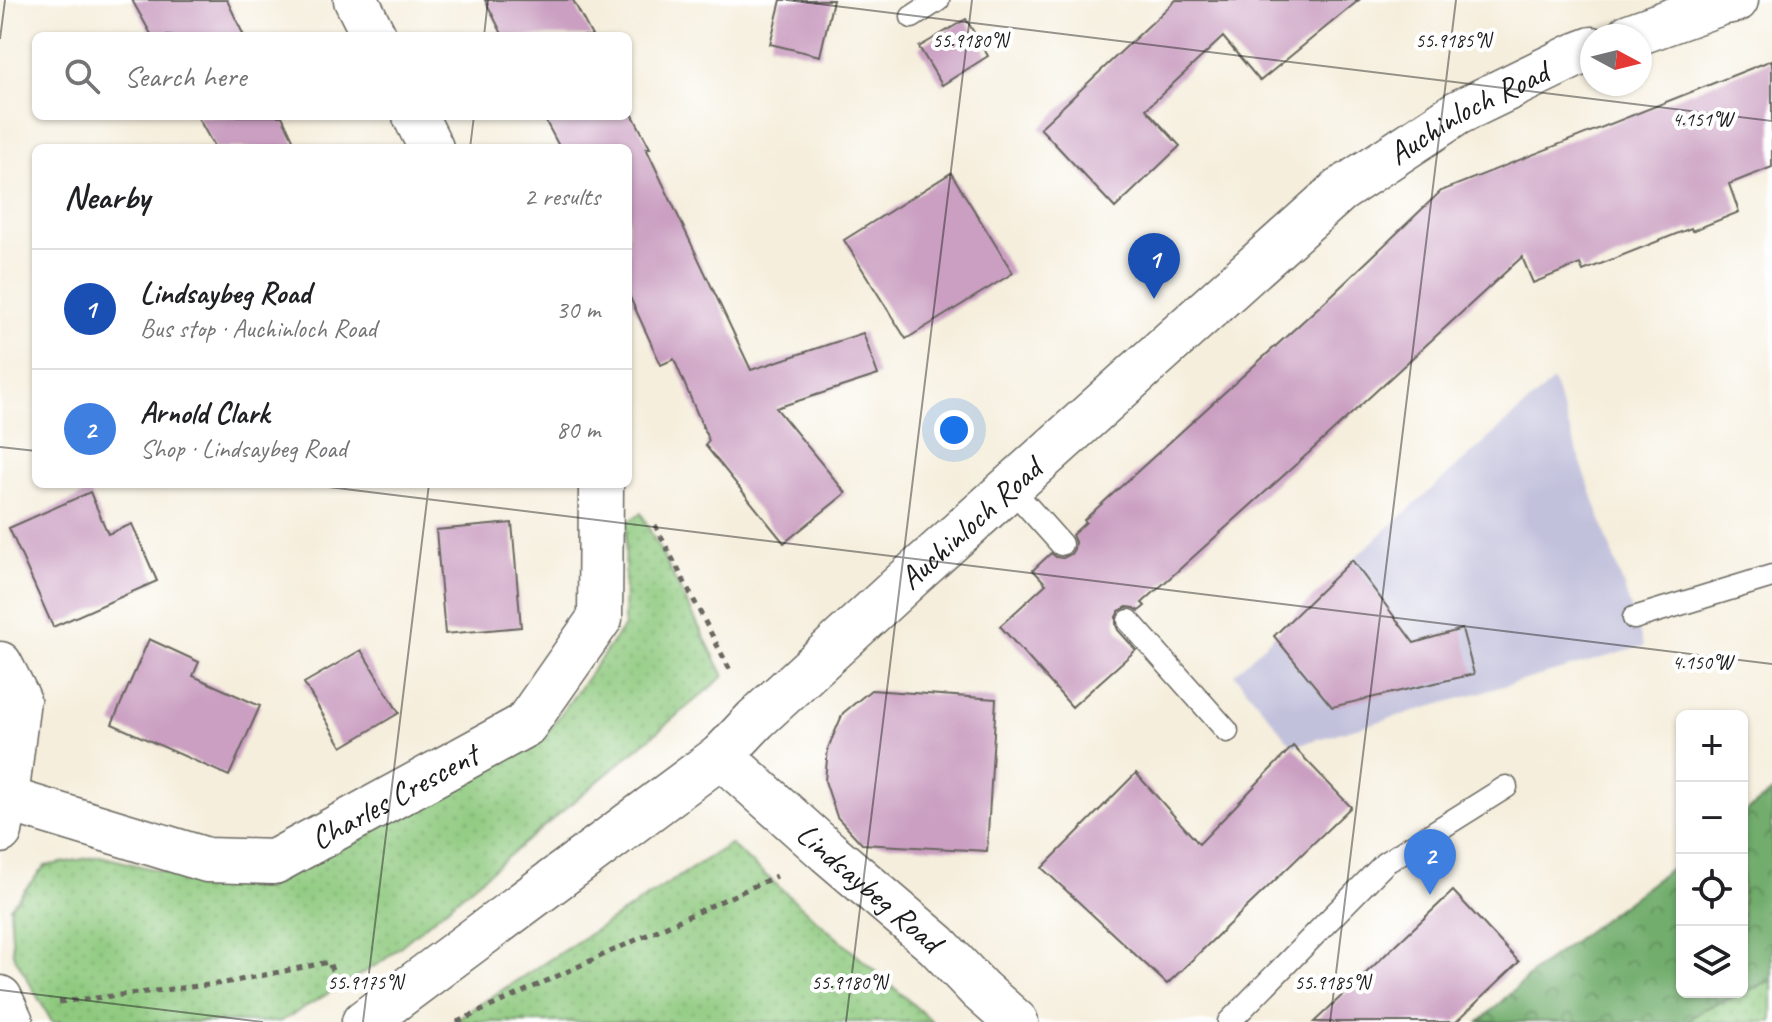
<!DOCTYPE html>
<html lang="en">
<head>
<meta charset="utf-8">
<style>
	:root { --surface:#fff; --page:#f2f2f2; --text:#202124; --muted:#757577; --line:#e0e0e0; --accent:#d1495b }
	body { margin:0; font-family:Caveat,sans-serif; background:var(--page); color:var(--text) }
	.controls { position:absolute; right:24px; bottom:24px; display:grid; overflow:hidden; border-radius:12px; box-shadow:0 2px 6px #0004 }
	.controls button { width:72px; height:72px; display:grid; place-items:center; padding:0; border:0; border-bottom:2px solid var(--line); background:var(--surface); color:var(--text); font:40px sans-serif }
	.compass { position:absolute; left:1580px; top:24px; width:72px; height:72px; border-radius:50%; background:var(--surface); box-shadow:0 2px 6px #0004; rotate:97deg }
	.you { position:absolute; left:954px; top:430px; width:28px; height:28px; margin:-20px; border:6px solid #fff; border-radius:50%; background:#1a73e8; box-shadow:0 0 0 12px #1a73e833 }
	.badge { display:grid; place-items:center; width:52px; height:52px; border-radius:50%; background:var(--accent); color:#fff; font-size:26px; font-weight:700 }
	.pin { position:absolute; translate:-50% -66px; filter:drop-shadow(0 2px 4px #0008) }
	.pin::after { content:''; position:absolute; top:42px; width:28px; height:24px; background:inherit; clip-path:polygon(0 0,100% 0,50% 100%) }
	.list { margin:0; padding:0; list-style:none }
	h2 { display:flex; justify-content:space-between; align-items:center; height:104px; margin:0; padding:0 32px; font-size:34px }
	h2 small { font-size:26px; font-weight:400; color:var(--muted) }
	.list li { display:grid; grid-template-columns:52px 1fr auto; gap:24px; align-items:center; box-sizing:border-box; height:120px; padding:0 32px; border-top:2px solid var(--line) }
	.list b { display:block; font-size:30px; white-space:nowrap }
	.list p { margin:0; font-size:26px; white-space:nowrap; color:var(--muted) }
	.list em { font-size:26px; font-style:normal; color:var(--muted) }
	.icon { flex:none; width:44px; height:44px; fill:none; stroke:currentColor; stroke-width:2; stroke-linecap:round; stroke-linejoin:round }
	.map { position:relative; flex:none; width:1772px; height:1022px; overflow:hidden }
	.search { position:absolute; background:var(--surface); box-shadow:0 2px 6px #0004; left:32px; top:32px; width:600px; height:88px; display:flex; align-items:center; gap:20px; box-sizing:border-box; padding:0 28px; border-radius:12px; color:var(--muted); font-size:30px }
	.panel { position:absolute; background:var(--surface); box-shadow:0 2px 6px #0004; left:32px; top:144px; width:600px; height:344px; border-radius:12px }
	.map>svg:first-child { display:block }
</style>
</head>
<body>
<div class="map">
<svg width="1772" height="1022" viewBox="0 0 1772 1022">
	<defs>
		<pattern id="grass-dots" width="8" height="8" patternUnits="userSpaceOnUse" patternTransform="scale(2)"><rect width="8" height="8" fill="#8ec97e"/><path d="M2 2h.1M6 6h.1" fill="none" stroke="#7aac6c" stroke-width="1.8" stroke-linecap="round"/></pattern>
		<pattern id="forest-crowns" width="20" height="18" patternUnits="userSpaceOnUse" patternTransform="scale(2)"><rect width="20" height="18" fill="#72ad6d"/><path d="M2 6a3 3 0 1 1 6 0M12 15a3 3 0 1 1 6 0" fill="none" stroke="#5d8c59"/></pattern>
	</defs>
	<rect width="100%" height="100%" fill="#fff"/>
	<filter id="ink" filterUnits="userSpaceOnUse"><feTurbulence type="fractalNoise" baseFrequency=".0125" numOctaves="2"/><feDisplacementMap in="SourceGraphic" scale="16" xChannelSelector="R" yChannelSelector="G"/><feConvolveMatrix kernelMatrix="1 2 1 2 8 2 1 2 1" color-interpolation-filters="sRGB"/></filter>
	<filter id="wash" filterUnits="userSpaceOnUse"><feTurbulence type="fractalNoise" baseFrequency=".006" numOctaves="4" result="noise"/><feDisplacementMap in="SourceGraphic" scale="32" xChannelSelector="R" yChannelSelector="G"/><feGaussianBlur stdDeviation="1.8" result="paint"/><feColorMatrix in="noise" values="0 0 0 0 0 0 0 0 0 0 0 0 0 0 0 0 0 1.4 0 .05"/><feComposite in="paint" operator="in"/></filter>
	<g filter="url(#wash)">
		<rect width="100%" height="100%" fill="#f5eedc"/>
		<path fill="#c2c1dc" d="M1553,381L1644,646L1293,746L1234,674L1352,560Z"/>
		<path fill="url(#grass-dots)" stroke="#55724d" stroke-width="2" d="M641,513L724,676L383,961L280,1022H52L13,954L10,907L45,866L100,856L205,882L265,889L545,736L624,626L626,523Z
			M730,844L933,1022H452Z
			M1772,980V1022H1686L1704,1009Z"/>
		<path fill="url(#forest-crowns)" stroke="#476444" stroke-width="2" d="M1772,792V980L1704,1009L1686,1022H1479L1539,967L1682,860V992H1742V815Z"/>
		<g id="blocks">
			<path fill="#ca9fc1" d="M132,0H227L244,36H152Z
				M485,0H573L592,36H503Z
				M781,0H833L820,56L770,44Z
				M1176,0H1359L1260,81L1223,37L1146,109L1180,146L1115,208L1040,128Z
				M966,19L988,56L942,85L919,47Z
				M1772,60V167L1729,184L1739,212L1692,231L1691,228L1583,271L1580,264L1533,283L1522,257L1312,450L1142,603L1145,606L1139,611L1134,608L1127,607L1119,611L1116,617V625L1118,630L1136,650L1072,707L1000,626L1046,584L1033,570L1051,553L1056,557L1063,558L1071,554L1074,549L1075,542L1072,535L1086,522L1084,520L1333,294L1441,191Z
				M628,106L650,148H646L751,370L863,333L878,375L776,408L846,493L784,543L705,445L709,441L674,359L661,365L628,293V148H560L543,116H628Z
				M197,116H282L297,148H215Z
				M951,173L1013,273L906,339L844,240Z
				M90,492L108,534L132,524L157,581L53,627L9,528Z
				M512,523L521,627L445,634L436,530Z
				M1352,560L1414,643L1462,629L1474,674L1332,707L1274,636Z
				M149,639L199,662L193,676L260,706L229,776L112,724Z
				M361,650L399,713L342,747L304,683Z
				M871,690L996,699L987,851L862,844L837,817L825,781L828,748L843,713Z
				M1293,746L1351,807L1167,984L1042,868L1136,773L1199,844Z
				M1453,891L1519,962L1456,1022H1314Z"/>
		</g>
	</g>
	<g filter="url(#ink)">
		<use href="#blocks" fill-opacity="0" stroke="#68665f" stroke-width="2"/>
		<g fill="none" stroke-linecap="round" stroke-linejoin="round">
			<g stroke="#68665f" stroke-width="25">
				<path id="lane" d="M912,17L938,0
					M1010,487L1061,544
					M1634,618L1772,576
					M1129,621L1227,731
					M1229,1022L1385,863L1506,787"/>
			</g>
			<g stroke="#68665f" stroke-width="47">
				<g id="street">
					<path d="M356,0L374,36"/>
					<path d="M415,116L431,148"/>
					<path d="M0,664L18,699L6,799L0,831"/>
					<path id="s1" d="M6,799L207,860L274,862L525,725L600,618L601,484"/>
					<path d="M0,998L11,1022"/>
				</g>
			</g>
			<g stroke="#68665f" stroke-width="47">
				<g id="secondary">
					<path d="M1629,36L1721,3L1736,0"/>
					<path id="s2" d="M721,756L828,852L937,945L980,990L1016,1022"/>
					<path id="s3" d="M364,1022L721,756L756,719L906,581L1339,191L1457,113L1576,55L1592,49"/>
				</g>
			</g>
			<path stroke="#68665f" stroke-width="5" stroke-dasharray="6 6" stroke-linecap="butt" d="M655,525L731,672
				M59,1002L225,983L329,962L335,979
				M457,1022L776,876"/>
			<use href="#lane" stroke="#fff" stroke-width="22"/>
			<use href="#street" stroke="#fff" stroke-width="44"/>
			<use href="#secondary" stroke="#fff" stroke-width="44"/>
		</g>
	</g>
	<path fill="none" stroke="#1c1c1c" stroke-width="2" stroke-opacity="0.45" d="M786,0L1772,121M484,36L488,0M0,39L5,0M470,148L474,116M0,447L36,451M304,484L1772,664M0,990L263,1022M363,1022L429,484M846,1022L972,0M1330,1022L1456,0"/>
	<g text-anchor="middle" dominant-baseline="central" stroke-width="8" stroke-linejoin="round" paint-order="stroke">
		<g font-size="32" fill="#1c1c1c" stroke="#fff">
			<text stroke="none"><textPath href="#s3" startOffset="1434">Auchinloch Road</textPath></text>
			<text stroke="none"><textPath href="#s3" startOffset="786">Auchinloch Road</textPath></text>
			<text stroke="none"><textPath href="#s1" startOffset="414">Charles Crescent</textPath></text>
			<text stroke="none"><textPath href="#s2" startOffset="198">Lindsaybeg Road</textPath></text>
		</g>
	</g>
	<g font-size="20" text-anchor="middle" fill="#1c1c1c" stroke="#fff" stroke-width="8" stroke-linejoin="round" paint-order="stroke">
		<text x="1453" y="47">55.9185°N</text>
		<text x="970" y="47">55.9180°N</text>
		<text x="1702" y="126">4.151°W</text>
		<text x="1702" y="669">4.150°W</text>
		<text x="365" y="989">55.9175°N</text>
		<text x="849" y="989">55.9180°N</text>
		<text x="1332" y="989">55.9185°N</text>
	</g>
</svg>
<div class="controls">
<button>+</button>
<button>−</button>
<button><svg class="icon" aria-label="locate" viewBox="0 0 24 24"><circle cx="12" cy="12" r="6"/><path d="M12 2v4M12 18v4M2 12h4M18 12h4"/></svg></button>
<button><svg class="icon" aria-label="layers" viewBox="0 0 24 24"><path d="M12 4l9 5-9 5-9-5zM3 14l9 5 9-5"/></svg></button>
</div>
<svg class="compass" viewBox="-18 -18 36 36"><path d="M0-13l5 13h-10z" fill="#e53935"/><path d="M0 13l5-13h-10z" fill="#757577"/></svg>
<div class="you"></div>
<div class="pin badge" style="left:1154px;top:299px;background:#1a4fb4">1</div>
<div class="pin badge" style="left:1430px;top:895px;background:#3f7fe0">2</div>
<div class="search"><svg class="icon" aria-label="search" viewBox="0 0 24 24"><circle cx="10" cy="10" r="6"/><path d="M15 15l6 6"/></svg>Search here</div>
<section class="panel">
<h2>Nearby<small>2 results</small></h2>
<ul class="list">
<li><span class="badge" style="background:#1a4fb4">1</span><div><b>Lindsaybeg Road</b><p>Bus stop · Auchinloch Road</p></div><em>30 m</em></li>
<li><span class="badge" style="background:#3f7fe0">2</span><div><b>Arnold Clark</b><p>Shop · Lindsaybeg Road</p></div><em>80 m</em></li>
</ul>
</section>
</div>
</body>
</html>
